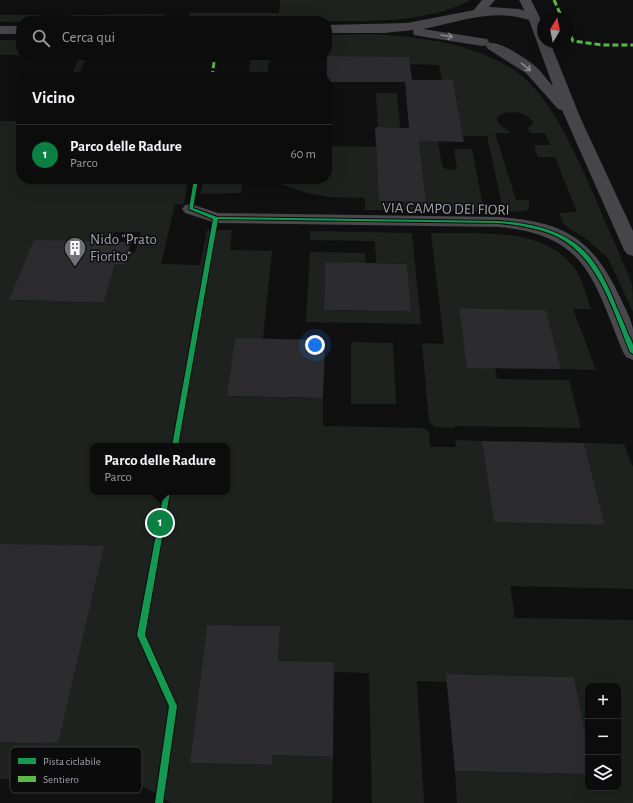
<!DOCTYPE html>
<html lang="it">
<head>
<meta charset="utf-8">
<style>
	:root { --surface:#0c0c0d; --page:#151516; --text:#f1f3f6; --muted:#9a9b9d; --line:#2c2c2e; --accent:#0b8043 }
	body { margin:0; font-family:"Alegreya Sans",sans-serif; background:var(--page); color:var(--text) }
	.controls { position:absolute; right:12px; bottom:12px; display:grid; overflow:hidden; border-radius:8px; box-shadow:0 4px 16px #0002 }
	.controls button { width:36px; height:36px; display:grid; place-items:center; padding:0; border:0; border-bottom:1px solid var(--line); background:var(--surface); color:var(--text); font:20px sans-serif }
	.compass { position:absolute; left:537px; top:12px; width:36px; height:36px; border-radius:50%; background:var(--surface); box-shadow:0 4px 16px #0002; rotate:10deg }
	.you { position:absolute; left:315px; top:345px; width:14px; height:14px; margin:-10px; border:3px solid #fff; border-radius:50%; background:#1a73e8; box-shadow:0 0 0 6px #1a73e833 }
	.badge { display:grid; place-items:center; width:26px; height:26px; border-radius:50%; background:var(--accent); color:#fff; font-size:13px; font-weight:700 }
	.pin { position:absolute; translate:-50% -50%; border:2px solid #fff; box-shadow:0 1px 4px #0006 }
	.popup { position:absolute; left:90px; top:443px; width:140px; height:52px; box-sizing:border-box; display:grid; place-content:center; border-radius:8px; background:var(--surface); filter:drop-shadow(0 1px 3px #0005); font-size:13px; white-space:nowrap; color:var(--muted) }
	.popup b { font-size:15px; color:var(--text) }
	.popup::after { content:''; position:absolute; left:50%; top:100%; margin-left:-8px; border:8px solid transparent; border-top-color:var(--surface) }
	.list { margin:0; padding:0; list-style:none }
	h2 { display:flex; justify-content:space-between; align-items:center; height:52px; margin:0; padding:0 16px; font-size:17px }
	h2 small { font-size:13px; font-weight:400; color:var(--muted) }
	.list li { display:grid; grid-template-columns:26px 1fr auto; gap:12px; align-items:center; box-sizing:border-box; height:60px; padding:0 16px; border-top:1px solid var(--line) }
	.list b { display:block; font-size:15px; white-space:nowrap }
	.list p { margin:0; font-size:13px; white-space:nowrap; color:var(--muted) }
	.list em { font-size:13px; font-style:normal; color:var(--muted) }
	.icon { flex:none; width:22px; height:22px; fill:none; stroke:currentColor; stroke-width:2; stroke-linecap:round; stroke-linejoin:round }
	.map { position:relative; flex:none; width:633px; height:803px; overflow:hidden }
	.search { position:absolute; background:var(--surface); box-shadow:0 4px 16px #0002; left:16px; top:16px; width:316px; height:44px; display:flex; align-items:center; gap:10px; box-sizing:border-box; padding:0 14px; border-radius:16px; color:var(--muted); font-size:15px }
	.panel { position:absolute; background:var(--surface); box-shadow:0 4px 16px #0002; left:16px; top:72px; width:316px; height:112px; border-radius:16px }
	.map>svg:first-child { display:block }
</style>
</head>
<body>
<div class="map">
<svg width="633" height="803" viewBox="0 0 633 803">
	<rect width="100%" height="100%" fill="#101011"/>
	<path fill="#1d221f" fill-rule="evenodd" d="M280,0H471C423,24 370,21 319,21C278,21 238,21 197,21C193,20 189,18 189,13H279Z
		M165,14L160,19L153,21H71L68,18L70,15Z
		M0,15H39C30,25 12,21 0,22Z
		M371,34C425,37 498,45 536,90C562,120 583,170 599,207C606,224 614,242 622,260C625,268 630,276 632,285C633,292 633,304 633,312L608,258L585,238L567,227L563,223L559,213L577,212L555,157H538L534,145H550L545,133H530L528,128L533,123C528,110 508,110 498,116L497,119L498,123L511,133H495L516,200H529V209L525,211L510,212L501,201L487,136H463L453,80H442L439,65L410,64L409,57L270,56L267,77H248L251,55H327V35Z
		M0,40H21V55H0Z
		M80,55H87L78,77H71Z
		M376,93H397L400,128L378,127Z
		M0,121H21V179H188L184,204H175L161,264L200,265L207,230H232L230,250L272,251L263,339H235L228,396L262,397L288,395V398H323V426L424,428L429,432L430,447H456L455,440L482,441L494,522L605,525L584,443L624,444L633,467V589L510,586L515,618L633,620V803H457L455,771L588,774V788H618V686H588V747L574,677L447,674V682L417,681L424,803H372L369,673L334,672V662L278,661L280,626L207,625L190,763L272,765V755L333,757L332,803H171L136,782L0,779ZM114,232H141L135,253H128L125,264H115L104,302L52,282L45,301L10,300L19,277L91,241H111ZM93,446H227V492H93Z
		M419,141H438L442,165C445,171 452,171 457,168L454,149H472L484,212L404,210L403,202H426Z
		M327,146L376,147L379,201L396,202L397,210H365V198L330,197L306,193L270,180L327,179Z
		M203,179H243L241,193L201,194Z
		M310,231L412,233L421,324L306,322L310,252L365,253L366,266L355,263L325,262L324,310L355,311L378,309L379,311H411L407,264L376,263L375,241L310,240Z
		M431,233C477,234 545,226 575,269C583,280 586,296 591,309H573L596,370L561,369L546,310L459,308L467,367L495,368L497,379L569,380L581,428L454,426V428L436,427L429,422L422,343L444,344Z
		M351,342L393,343L396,404H351Z"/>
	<path fill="#2c2c2e" d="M327,56L409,57L412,80H453L464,142L419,141L426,202L379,201L375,127L409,128L405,82H327Z
		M34,240L131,242L125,264H115L104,302L9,300Z
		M325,262L407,264L411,311L324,310Z
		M459,308L546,310L561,369L467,368Z
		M235,338L325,340L323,398L227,396Z
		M482,441L584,443L605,525L494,522Z
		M0,544L104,546L58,743L0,742Z
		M207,625L280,626L278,661L334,662L333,757L272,755V765L190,763Z
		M446,674L574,677L588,747V774L455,771Z"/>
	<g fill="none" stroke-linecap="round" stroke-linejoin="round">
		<path fill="#49484c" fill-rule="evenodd" d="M482,0H495L483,14H475L473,11Z
			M519,0H531L540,18L538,21H530Z
			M191,204L218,213L499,217C557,222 587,233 615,287C620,298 631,317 633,329C633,339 633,350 633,360L626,357L623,352C593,280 588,235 499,227L216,223L185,213L182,209L185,205Z"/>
		<path fill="#464648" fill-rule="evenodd" d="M490,7L519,9L538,15C544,24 543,32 543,42H550L580,117L633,231V256L627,254L624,250L562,110L558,109L526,73L488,49L486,46L488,43C499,40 527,59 536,67C542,72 547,80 553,86L529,20C493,8 459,22 423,29L487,39L489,42L487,45L482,46L419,36L414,35L413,32L414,30L384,33H327V25L407,23Z
			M0,26H21V34H0Z"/>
		<path stroke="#58b947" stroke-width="3" stroke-dasharray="6 3" stroke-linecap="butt" d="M554,0L562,18
			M567,28L573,41L603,45H633
			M212,77L215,55"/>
		<g stroke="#0b0b0c" stroke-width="2">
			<path id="cycleway" d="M194,179H198L193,208L217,217L499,221C531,223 566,230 588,255C601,270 610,290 617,308C621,317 625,325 628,334C630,337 632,341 633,345C633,348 633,351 633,354L630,352C613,311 599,257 556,236C538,228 518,225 499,223L218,219L178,446H172L213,219L189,209Z
				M164,492H170L145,635L177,706L163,803H155L169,706L137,635Z"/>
		</g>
		<use href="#cycleway" fill="#139951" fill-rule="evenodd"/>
	</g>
	<defs><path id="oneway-shaft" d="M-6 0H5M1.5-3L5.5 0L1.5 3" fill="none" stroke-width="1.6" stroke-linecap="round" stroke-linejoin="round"/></defs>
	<g stroke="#878891">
		<use href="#oneway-shaft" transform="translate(447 36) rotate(9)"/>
		<use href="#oneway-shaft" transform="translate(526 67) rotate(39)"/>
	</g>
	<defs>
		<g id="building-pin" transform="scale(1.15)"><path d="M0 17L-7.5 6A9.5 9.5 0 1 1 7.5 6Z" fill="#707078" stroke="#0b0b0c"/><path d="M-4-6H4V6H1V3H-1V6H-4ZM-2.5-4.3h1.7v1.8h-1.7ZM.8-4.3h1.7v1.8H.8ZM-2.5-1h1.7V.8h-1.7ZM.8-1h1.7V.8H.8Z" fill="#fff"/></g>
	</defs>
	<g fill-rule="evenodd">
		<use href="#building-pin" x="75" y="248"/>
	</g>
	<g text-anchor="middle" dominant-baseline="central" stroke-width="3" stroke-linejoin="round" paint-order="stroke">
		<g font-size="15" fill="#a3a4b0" stroke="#0b0b0c">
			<text transform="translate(446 209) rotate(1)">VIA CAMPO DEI FIORI</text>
		</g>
		<g font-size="15" fill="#a3a4b0" stroke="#0b0b0c" text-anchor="start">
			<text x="90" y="239">Nido "Prato<tspan x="90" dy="17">Fiorito"</tspan></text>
		</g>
	</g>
	<rect x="10" y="747" width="132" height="46" rx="6" fill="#0b0b0c" stroke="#39393d" stroke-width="1"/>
	<rect x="18" y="758" width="18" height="6" fill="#139951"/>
	<rect x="18" y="776" width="18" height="6" fill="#58b947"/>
	<g font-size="11" fill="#a3a4b0">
		<text x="43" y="765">Pista ciclabile</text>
		<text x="43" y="783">Sentiero</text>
	</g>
</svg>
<div class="controls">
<button>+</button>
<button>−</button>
<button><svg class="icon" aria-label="layers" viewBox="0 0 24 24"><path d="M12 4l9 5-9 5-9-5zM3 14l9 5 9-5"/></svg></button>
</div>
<svg class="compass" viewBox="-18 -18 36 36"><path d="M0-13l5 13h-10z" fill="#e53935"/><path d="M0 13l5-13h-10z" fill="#9a9b9d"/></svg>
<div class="you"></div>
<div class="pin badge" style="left:160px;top:523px">1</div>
<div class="popup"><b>Parco delle Radure</b>Parco</div>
<div class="search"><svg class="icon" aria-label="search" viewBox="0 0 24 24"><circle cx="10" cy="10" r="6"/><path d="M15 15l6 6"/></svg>Cerca qui</div>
<section class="panel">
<h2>Vicino<small></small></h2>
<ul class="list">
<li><span class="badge">1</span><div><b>Parco delle Radure</b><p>Parco</p></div><em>60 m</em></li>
</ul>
</section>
</div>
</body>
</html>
